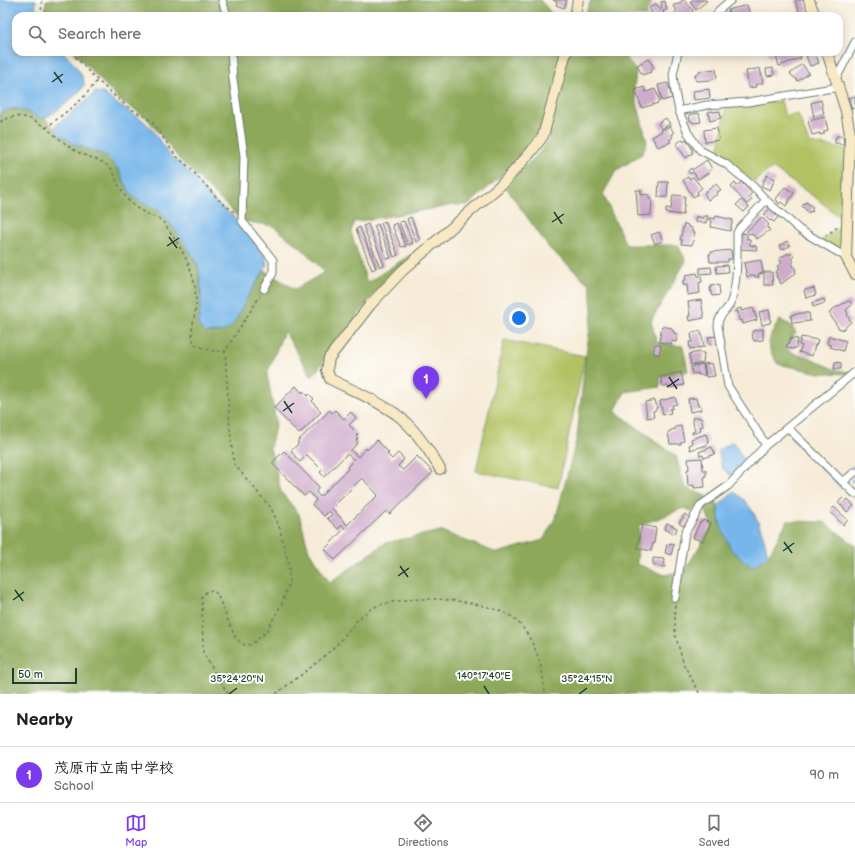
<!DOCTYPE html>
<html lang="en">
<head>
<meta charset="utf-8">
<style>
	:root { --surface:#fff; --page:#f6f6f6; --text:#222; --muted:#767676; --line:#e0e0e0; --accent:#7c3aed }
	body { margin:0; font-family:"Balsamiq Sans","Klee One",sans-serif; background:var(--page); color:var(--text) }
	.scale { position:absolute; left:12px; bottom:10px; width:65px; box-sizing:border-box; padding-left:4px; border:2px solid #1f3d34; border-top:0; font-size:11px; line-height:14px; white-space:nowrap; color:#1f3d34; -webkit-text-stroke:3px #fdfcf7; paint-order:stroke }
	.you { position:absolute; left:519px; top:318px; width:14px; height:14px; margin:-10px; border:3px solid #fff; border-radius:50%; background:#1a73e8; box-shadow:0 0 0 6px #1a73e833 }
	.badge { display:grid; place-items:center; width:26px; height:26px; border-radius:50%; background:var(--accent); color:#fff; font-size:13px; font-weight:700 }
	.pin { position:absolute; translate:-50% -33px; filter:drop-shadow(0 1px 2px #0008) }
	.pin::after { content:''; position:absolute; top:21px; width:14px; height:12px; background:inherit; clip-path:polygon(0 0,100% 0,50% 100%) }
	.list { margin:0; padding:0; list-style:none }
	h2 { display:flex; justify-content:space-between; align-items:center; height:52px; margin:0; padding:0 16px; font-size:17px }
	h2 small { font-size:13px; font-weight:400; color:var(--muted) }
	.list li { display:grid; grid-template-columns:26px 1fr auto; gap:12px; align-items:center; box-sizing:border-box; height:56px; padding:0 16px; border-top:1px solid var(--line) }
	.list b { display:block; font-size:15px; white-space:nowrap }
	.list p { margin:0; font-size:13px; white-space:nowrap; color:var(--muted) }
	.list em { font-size:13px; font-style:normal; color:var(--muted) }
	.icon { flex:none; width:22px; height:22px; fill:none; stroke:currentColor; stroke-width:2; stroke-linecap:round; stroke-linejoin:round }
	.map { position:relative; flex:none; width:855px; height:694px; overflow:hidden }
	.search { position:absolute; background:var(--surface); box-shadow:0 2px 10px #0003; left:12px; right:12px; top:12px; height:44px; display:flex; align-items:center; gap:10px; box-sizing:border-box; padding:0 14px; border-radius:12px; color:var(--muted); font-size:15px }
	.sheet { height:108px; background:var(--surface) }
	nav { display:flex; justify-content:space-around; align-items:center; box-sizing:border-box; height:56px; border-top:1px solid var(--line); background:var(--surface); font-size:11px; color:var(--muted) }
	nav a { display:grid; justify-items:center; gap:2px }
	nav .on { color:var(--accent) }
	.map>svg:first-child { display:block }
</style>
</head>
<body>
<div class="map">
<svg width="855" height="694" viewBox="0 0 855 694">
	<rect width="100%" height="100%" fill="#fdfcf7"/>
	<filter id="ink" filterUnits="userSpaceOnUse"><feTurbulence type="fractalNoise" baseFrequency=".025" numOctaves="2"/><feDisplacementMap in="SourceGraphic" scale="8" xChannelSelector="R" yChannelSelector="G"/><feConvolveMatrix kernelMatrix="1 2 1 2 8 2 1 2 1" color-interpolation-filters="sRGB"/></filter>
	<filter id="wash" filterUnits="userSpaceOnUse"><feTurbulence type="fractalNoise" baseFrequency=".012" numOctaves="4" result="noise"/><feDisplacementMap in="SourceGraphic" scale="16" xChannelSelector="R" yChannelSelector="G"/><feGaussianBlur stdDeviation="0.9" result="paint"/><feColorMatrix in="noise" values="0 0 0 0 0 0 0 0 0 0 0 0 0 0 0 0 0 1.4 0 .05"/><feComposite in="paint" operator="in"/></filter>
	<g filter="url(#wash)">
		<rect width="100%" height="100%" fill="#f6ebd7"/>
		<path fill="#b2c264" stroke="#68804c" d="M781,100L785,116L798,114L809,143L846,149L844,221L816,198L772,168L754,182L735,166L718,155L726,107L752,106Z
			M843,225L844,248L839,252L821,241Z
			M504,340L585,356L558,488L476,471Z"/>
		<path fill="#8da85a" stroke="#567247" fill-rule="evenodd" d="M46,0H540L554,16H45Z
			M591,0H653L646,13L647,16H582L585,14Z
			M74,52H621L636,71L634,90L647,142L643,153L616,171L603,194L626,245H678L686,261L651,321L657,343L683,346L688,371L660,377V387L625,392L615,411L676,456L685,487L708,497L692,511L683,508L660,518L639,525L637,564L665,575L685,570L712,526L704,507L716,498L720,524L752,567L768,556L787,521L824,522L855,545V694H0V114L7,110L24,109L43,116L65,139L89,150L106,156L114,163L131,195L162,213L195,260L199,271L201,302L198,325L202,330L234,323L250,293L265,271L295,289L325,272L301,248L273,226L242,221L180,160L146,117L119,100ZM543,128L549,139L538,154L505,186L549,248L590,285L592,312L584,370L577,438L556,517L543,540L497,553L441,531L385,543L330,583L309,551L299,514L281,492L270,448L276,422L267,374L284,331L312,377L375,292L430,242L367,283L351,232L354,222L455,205H469L528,151Z
			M780,320L791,325L796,333L789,341L785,348L797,355L807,356L835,370L851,372L848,374L819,373L778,364C764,345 768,338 780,320Z"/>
		<path fill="#77b6ea" stroke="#4b7a8f" d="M0,0H36L35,16H16V52H63C70,60 80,69 83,79C84,80 84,84 84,85C81,93 51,117 43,118C40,118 37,116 34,115C20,109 14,105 0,114Z
			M95,92L103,93L120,106L144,121L151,128L171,157L185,168L216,203L236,219L265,255L267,266L250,293L234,323L229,329L222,332L206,333L202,330L198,325C201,307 203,284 198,267C194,253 172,225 162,213L155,208L138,201L131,195L119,170L106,156L74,144L57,133L56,126L58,123L84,103Z
			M733,442L746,463L733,477L722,468L718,450Z
			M734,492C754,503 764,534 768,556L752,567L731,550L720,524L718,506Z"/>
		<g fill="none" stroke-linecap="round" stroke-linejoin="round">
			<path stroke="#77b6ea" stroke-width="2.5" d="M791,437L840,485
				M846,474L855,466
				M852,481L855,478"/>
		</g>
		<g id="blocks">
			<path fill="#cfaacc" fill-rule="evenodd" d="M553,0H567L564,8L556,5L557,2Z
				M683,0H684L693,10L692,11L693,12L689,16H675L674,14L677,11L673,6L675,4L677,5Z
				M692,0H706L707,1L696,10L690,2Z
				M795,0H805L808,11L800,14Z
				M665,1L667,10L663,11L664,16H649L648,15L652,13L649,8L656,4L661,9L662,8L661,2Z
				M747,5L750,15L724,16L729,14L728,10Z
				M768,52H799L801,58L779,66L776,55L769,57Z
				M815,53L819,63L810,66L806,56Z
				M649,59L654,68L650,71L651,72L642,75L637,65Z
				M802,64L809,73L798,81L790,74Z
				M760,68L763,83L755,85L756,87L749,88L746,71Z
				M773,68L774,75L767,76L766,69Z
				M716,69L717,78L712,79V80L696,81L695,74H699V71Z
				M668,83L672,98L662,101L658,85Z
				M644,87L646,92L655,89L660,101L657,102L658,103L642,108L635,90Z
				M709,89L710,98L694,100L693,91Z
				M855,96V108L852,109L848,98Z
				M821,100L824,114L814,117L811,103Z
				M713,111V112L720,111L721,118L710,121L708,112Z
				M699,113L701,122L693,123L692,121H690L689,115Z
				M825,117L828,130L824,131V134L820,135V133L812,135L808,121Z
				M666,118L670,124L661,129L658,123Z
				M670,126L674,133L671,134L673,137L669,140L671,142L658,147L652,137L662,131L661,130L665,128V129Z
				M717,128L719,140L705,142L704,130Z
				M836,136H843L844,144H839V143H835V138H837Z
				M683,139L684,141L686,139L693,150L692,151L693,153L686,158L676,144Z
				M707,160L712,169L709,171L710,172L698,179L693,172L690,174L688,171L691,168L692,170Z
				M767,175L775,179L770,190L761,186Z
				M688,177L689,179L693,177L702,188L697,192L698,194L693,197L683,180Z
				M659,182H668L667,197H658Z
				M741,182L752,193L749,196L752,200L747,204L731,187L735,183L737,186Z
				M716,184L721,190L717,192L718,194L708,200L704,193Z
				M785,187L794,193L786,206L781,202L779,204L776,199Z
				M636,190H641V195L649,194V199H652L651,215L638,216Z
				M673,195L685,196L683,215L666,213V208L671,209Z
				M741,200L749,207L744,212L736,205Z
				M806,202L813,207L811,209L813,211L812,212L811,211L809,213L802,206Z
				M770,208L778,217L774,222L771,220L770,221L764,215Z
				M696,216L703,218L704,216H708L706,223L695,222Z
				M716,216L733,220L730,231L711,227L712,221L709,220V218L715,219Z
				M411,217L420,240L416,242L407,219Z
				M762,217L769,225L767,227L770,230L757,239L751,233L749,234L747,231Z
				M385,221L398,255L394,257L381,223Z
				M404,221L413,243L408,245L399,222Z
				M397,223L406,246L401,247L392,225Z
				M368,224L384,265L380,267L363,226Z
				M378,224L391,258L387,259L374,226Z
				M684,224L688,225V227L692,228V232H695L692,245L681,244L682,240H680Z
				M360,227L376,268L372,270L356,229Z
				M659,232L663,241L655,244L651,235Z
				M741,233L747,234V239H750V245L756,246L757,250L740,249Z
				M787,241L790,246L782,250L779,246Z
				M731,250L732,259H728V262H710L709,254H711V252Z
				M788,253L789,255L792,253L794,256L792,258L794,261L792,263L796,270L795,271L796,273L781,284L776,276L777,275L775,272L779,269L777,266L782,263L779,259Z
				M761,260L763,273L758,274L759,277H755V275L747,277L744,263Z
				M727,265L728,272L717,273L716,266Z
				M711,267L712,273L700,274V268Z
				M764,272H772L773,285H764Z
				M697,273L698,276H701L702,282L699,283L700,293L688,295L687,285H683V280H686L685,275Z
				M719,285L720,295L712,296L710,288H711V286Z
				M814,288L816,295L806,298L804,290Z
				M824,299L825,303L813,307L812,303Z
				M701,300L704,318L689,321L688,316H690L688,302Z
				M848,301H850L852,305L846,310L848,314L847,315L851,322L842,330L841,328L839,329L829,313L832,311L831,310Z
				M741,308V311L753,308L757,320L743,324L742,320L739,321L738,311L735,312V310Z
				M769,310L771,321H770V323L762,325L759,312Z
				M802,313H809L810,321L792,323L791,315Z
				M662,326L672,328V331H674V333L678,334L676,342L672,341L671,344L659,342Z
				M763,329V340L754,341L753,339L752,331Z
				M701,331L704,347L690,349L689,342H692L691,333Z
				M716,336L717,344L710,345L708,337Z
				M829,336L846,341L843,351L830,347L831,345L827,344Z
				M801,337L818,340L816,345H815L812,356L799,352L802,346L799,345Z
				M791,338L798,339L796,348H794L793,349L786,348L787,344H789V340H791Z
				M655,344L661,345L659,355L653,353Z
				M700,352V353H704L703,363L691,365L689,354Z
				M835,362L841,363V369H834Z
				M712,363L715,376L706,377L704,364Z
				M703,364L705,375H698V373L692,374L691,367Z
				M681,372L684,385L669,388L668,386H662L661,377Z
				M296,386L302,393L303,391L308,396L309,394L314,399L312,401L321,412L299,434L274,408Z
				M675,397L677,404L672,405L673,408L670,409L671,413L663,415L660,401Z
				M696,398L698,406L700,405L701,410L690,412L688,399Z
				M655,400L657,408H656V410L653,411L654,417L647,418L645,402Z
				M330,410L332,413L335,410L344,419L351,412L356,418L349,425L358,434L356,436L358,438L356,440L358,443L351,450L358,457L366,448L367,450L377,440L389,453L387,454L392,459L398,453L404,459L398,466L403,470L417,456L433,472L390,514L386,511L335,560L325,549L345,528L342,525L338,529L327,518L332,515L329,511L324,516L312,505L316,500L309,492L304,496L272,463L284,451L319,487L316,492L320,497L348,469L347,467L354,460L347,454L324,477L320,472L322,470L307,455L300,462L291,451L299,443L297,442ZM362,478L378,495L347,525L332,508Z
				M699,417V418H701L703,426L700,427L701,431L692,434V432L695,431L692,418Z
				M681,426L684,441L681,442V444H670L668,432L671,431V430L676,429L675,427Z
				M706,434L709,443L707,445L690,450L689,445L692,444L691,439Z
				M712,447L715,454L704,458L703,455L700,456L699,452Z
				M702,458L703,470H706V476H704L705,487L694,488V485L688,486L687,470L689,469L688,459Z
				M843,498L846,501L848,499L854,506L847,512L842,506H841L838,502Z
				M834,507L848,520L843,525L830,511Z
				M685,514L690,518L683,526L679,523Z
				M703,520L711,523L703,541L693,538L700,522H702Z
				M667,523L677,528L675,534L664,529Z
				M642,525L656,528L654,544L653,543L651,551L637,548Z
				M670,543L674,544L671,555L665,553L667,544L669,545Z
				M653,558L664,559L665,567L653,565Z"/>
		</g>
	</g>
	<g filter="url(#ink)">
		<use href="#blocks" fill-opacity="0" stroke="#6a7a6d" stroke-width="1"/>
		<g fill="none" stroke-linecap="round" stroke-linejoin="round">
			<g stroke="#6a7a6d" stroke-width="9">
				<path id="street" d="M222,0L227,16
					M716,16L719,10L731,0
					M231,52L233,79L244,156L242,221L273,260V273L264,289
					M678,52L673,75L675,92L679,111L688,133L700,150L726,164L754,187L766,200L800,230L846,257
					M836,79L855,42
					M679,111L707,105L748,102L839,87
					M766,200L739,229L737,233C737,256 738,280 731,302C727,312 718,314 718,326L728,386L766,445
					M788,428L855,494
					M843,482L855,472
					M675,598L685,533L701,505L728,486L766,445L855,372"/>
			</g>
			<g stroke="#6a7a6d" stroke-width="12">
				<path id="secondary" d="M809,0L815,16
					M575,16L578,0
					M827,52L846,111L850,134L846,257L855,274
					M440,469C429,450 415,428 396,414C376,400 352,390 330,379L327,370L329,358L370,305L402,271L504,182L531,152L543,136L566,52"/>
			</g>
			<path stroke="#6a7a6d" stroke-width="1.5" stroke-dasharray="3 3" stroke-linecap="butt" d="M41,16L42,0
				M71,52L97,80L119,100L129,108L146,117L154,124L175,155L189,167L219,200L234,212
				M0,122C30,104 51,135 74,150C85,157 99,158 109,167C114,170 114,175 116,180C120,187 125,198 131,203C140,213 155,215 164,223C182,250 196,269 196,303C196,317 188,332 195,345L212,351H225
				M46,128L82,99L97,81
				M825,236L838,227
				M675,605V634L684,665L700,694
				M228,694L203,653L202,597L206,592L212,590L217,594L235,637L240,642L246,646L252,644L266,632L282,603L289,583V566L279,526L271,508L234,464L230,430L225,351L260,296
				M276,694C295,679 316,665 333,648C347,636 354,619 371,609C384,601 412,599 428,599C448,598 504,606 517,621C536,641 543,668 545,694"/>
			<use href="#street" stroke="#fff" stroke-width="7"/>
			<use href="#secondary" stroke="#f8e8c3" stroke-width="10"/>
		</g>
	</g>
	<path fill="none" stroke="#1f3d34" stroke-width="1.5" d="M54,72L62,83M52,82L63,74M554,212L562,224M552,222L564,214M169,237L177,248M167,246L179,238M669,377L677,389M667,387L679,379M284,401L292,413M283,411L294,403M784,542L792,553M783,551L794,543M400,566L408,577M398,576L409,568M15,590L23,601M13,600L24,592M484,686L489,694M229,694L237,688M579,694L587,688"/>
	<g font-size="10" text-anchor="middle" fill="#1f3d34" stroke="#fdfcf7" stroke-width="4" stroke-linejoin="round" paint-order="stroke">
		<text x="484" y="679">140°17'40"E</text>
		<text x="237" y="682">35°24'20"N</text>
		<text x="587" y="682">35°24'15"N</text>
	</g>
</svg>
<div class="scale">50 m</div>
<div class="you"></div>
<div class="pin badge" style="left:426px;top:399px">1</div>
<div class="search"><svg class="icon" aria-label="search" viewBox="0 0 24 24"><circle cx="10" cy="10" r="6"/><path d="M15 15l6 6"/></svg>Search here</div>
</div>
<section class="sheet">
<h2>Nearby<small></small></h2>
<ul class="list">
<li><span class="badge">1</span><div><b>茂原市立南中学校</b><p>School</p></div><em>90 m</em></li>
</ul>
</section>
<nav>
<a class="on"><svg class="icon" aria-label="map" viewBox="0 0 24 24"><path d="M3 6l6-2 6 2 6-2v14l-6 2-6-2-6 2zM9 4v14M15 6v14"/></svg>Map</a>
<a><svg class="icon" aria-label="directions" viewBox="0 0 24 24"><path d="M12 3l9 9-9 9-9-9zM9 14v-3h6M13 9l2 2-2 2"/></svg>Directions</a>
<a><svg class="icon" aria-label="saved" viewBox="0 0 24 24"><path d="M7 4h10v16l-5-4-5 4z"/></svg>Saved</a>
</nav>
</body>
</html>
